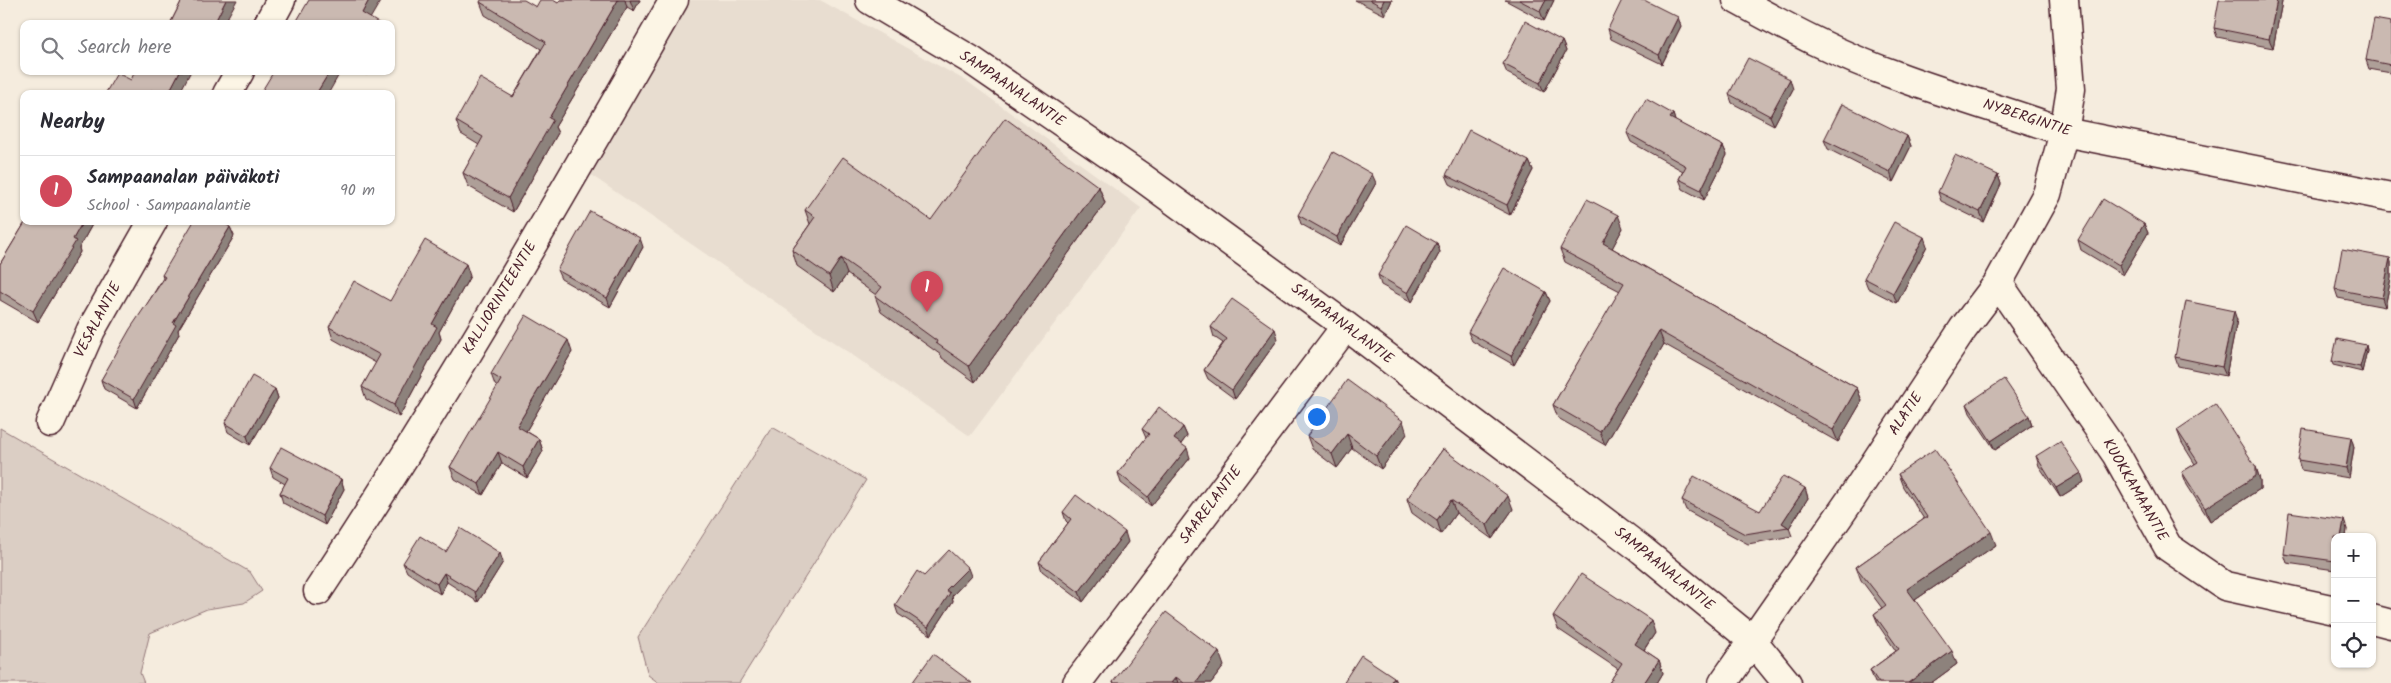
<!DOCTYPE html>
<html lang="en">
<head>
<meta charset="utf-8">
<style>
	:root { --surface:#fff; --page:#f7f7f7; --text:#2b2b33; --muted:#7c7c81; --line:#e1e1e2; --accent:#d1495b }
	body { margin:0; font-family:Kalam,sans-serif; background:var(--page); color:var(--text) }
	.controls { position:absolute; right:15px; bottom:15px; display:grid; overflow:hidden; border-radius:10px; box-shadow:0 1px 4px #0004 }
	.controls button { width:45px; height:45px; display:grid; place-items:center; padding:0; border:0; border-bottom:1px solid var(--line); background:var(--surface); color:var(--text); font:25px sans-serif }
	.you { position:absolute; left:1316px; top:416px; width:18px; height:18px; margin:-12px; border:4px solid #fff; border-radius:50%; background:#1a73e8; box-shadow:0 0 0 8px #1a73e833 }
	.badge { display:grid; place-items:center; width:32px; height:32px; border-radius:50%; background:var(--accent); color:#fff; font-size:16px; font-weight:700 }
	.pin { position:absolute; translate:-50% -41px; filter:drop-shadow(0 1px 2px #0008) }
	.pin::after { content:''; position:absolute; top:26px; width:18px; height:15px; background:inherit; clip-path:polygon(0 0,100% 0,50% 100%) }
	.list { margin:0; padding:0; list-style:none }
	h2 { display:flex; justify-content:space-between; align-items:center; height:65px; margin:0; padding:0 20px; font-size:21px }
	h2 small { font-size:16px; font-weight:400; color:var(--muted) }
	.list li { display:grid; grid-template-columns:32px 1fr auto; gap:15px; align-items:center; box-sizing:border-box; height:70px; padding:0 20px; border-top:1px solid var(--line) }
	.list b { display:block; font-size:19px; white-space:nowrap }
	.list p { margin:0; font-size:16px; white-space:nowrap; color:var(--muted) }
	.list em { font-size:16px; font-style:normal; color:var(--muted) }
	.icon { flex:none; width:28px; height:28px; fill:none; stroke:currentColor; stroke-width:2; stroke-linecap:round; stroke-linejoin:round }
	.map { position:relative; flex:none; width:2391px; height:683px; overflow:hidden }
	.search { position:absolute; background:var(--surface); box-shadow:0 1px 4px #0004; left:20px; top:20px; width:375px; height:55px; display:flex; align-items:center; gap:12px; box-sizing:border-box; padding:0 18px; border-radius:10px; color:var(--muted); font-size:19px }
	.panel { position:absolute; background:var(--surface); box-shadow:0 1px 4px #0004; left:20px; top:90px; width:375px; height:135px; border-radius:10px }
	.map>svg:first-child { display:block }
</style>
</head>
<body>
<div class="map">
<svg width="2391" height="683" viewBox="0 0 2391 683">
	<rect width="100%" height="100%" fill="#f5ecde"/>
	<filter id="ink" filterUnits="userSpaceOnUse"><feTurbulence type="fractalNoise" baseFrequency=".02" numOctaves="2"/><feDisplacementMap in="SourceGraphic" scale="10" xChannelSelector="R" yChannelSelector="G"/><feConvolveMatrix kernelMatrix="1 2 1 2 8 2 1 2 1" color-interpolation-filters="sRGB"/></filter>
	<g filter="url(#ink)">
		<path fill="#e8ddd0" d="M691,0H820L968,82L1141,208L970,436L591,175Z"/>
		<path fill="#dbcec4" stroke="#927678" d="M772,427L866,480L739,683H659L648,675L638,637Z
			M0,428L250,572L262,591L244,603L207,609L150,633L140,673L144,683H0Z"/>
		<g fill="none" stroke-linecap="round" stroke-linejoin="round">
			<g stroke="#4a1f2b" stroke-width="31">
				<path id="street" d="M870,0L971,60L1140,176L1346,326L1642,550L1752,640L1787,683
					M1737,0C1788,28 1840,56 1895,75C1950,96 2008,111 2064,132L2391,197
					M268,24L281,0
					M227,94L240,71
					M1998,283L2116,454L2168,547L2225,586L2335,610
					M50,423L91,330L153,221
					M318,591C445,399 560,199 674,0
					M2372,619L2391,624
					M1077,683L1346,326
					M1723,683L1851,499L1963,329L1998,283L2047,194L2064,132L2071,89L2064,0"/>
			</g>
			<use href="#street" stroke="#fcf5e5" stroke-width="28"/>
		</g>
		<path fill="#ae9f98" stroke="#4a1f2b" d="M182,0L224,24H170Z
			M560,0H640L634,11L627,7L555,127L558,133L513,212L468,186L463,173L479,145L461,134L456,121L513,97L541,49L485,15L480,2L536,7L558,3Z
			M1355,0H1392L1385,15Z
			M1505,0H1554L1544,21Z
			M2282,2L2273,48L2217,37L2214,28Z
			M2391,22V73L2369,69L2366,60Z
			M1681,26L1662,64L1611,39L1608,29Z
			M1562,41L1566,51L1544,92L1507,73L1503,64Z
			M361,71H369L367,75Z
			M1793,89L1774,125L1732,103L1729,94Z
			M1673,114L1675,121L1723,146L1727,155L1704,200L1683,189L1679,179L1683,171L1631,142L1627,133Z
			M1907,136L1911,146L1893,182L1828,149L1824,140Z
			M1529,161L1533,170L1510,215L1450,184L1446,175Z
			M1998,175L2001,184L1984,222L1941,201L1938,192Z
			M1376,183L1340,246L1301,224L1298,215Z
			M1099,187L1105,203L975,382L942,358L941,355L881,312L875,296L876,295L847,274L834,292L797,266L792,250L810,224L805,210L931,220Z
			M26,221H94L79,248L80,252L38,322L0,300V264Z
			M2144,224L2148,233L2123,275L2081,250L2078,240Z
			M230,227L234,236L178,330L179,334L137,408L104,389L101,380L163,278L162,275Z
			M1623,228L1612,248L1857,388L1862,401L1838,442L1664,344L1605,445L1558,418L1553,405L1620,291L1565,262L1560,249Z
			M1437,243L1440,252L1412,302L1381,285L1378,275Z
			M1927,246L1897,303L1868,288L1864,278Z
			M643,247L610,307L561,279L557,270Z
			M2391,262V278L2385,307L2338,298L2335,289Z
			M470,276L439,332L441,339L399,417L366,399L362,387L376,363L333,339L329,327L390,301Z
			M1546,292L1550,301L1514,365L1472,341L1468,332Z
			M2237,320L2226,376L2178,366L2175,357Z
			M1211,327L1278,339L1235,399L1208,379L1204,370L1223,343L1214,337Z
			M2366,345L2367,350L2362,372L2333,365L2332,361Z
			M572,352L526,431L539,439L543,451L527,478L502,463L483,495L455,479L450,467L498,387L495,385L491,374Z
			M275,389L278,398L250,445L228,432L225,423Z
			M1967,404L2029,416L2032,425L1995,450L1970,413Z
			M1183,427L1187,436L1181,444L1190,458L1151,506L1121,483L1118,473L1146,438L1142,429Z
			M2177,430L2256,467L2260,480V489L2210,521L2187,485L2182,472L2195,464L2182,443Z
			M1407,434L1381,469L1352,448L1337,468L1312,449L1307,436Z
			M2351,437L2354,447L2349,478L2301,470L2298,460Z
			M1443,449L1513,509L1492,539L1456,513L1441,534L1412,513L1407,499Z
			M2036,456L2084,482L2060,497L2039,466Z
			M270,468L341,479L344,489L325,525L283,503L280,493L285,484L273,477Z
			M1898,474L1996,545L1915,600L1957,664L1931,683H1875L1870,670L1896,651L1879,626L1874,614L1882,608L1861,580L1856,567L1924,519L1903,487Z
			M1805,488L1808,498L1789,528L1792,536L1748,544L1686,510L1682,500L1760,511Z
			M1063,512L1128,542L1083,602L1042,571L1039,562L1068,523L1066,521Z
			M2347,529L2346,537H2335V570L2287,563L2284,554Z
			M503,562L478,602L447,582L440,594L407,572L403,563Z
			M924,576H971L952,596L953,601L931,635L898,614L895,605Z
			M1553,616L1655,633L1644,650L1659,660L1663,673L1657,683H1609L1618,669L1558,629Z
			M1224,666L1211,683H1113V682Z"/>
		<path fill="#8d827c" stroke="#4a1f2b" d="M226,0H237L224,24H215V22Z
			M369,0H381L367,24L362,13Z
			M618,0H625L627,7L555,127L558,133L513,212L508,198L549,118Z
			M630,0H640L634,11Z
			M1384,0H1392L1385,15L1381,6Z
			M1546,0H1554L1544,21L1540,11Z
			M2277,0H2282V2L2273,48L2269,39Z
			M1678,17L1681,26L1662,64L1659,55Z
			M209,19L211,24H207Z
			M1562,41L1566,51L1544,92L1540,83Z
			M180,71H191L179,94H168Z
			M330,71H341L328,94H316Z
			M1790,79L1793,89L1774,125L1770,116Z
			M1673,114L1676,124L1670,118Z
			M1907,136L1911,146L1893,182L1890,172Z
			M1723,146L1727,155L1704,200L1701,190Z
			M1529,161L1533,170L1510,215L1507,205Z
			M1372,174L1376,183L1340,246L1337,237Z
			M1998,175L2001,184L1984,222L1980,212Z
			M1099,187L1105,203L975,382L969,366Z
			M1618,215L1623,228L1608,256L1603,243Z
			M83,221H94L79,248L80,252L38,322L33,311Z
			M2144,224L2148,233L2123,275L2119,265Z
			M230,227L234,236L178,330L179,334L137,408L134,399L173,323Z
			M1924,237L1927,246L1897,303L1893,293Z
			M640,238L643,247L610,307L607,298Z
			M1437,243L1440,252L1412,302L1408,293Z
			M841,258L847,274L834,292L829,276Z
			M2390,258L2391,262V278L2385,307L2382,298Z
			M466,264L470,276L439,332L441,339L399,417L394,405L432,324Z
			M1546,292L1550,301L1514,365L1511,356Z
			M2234,311L2237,320L2226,376L2222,367Z
			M1275,329L1278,339L1235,399L1232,390Z
			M1659,331L1664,344L1605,445L1600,432Z
			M568,340L572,352L522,438L517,426Z
			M2366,345L2367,350L2362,372L2360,367Z
			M1857,388L1862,401L1838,442L1833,430Z
			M275,389L278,398L250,445L247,436Z
			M2029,416L2032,425L1995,450L1991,441Z
			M1403,421L1407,434L1381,469L1376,456Z
			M1183,427L1187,436L1178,448L1174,439Z
			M1347,434L1352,448L1337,468L1332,454Z
			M2351,437L2354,447L2349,478L2346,468Z
			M539,439L543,451L527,478L523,467Z
			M1187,448L1190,458L1151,506L1148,497Z
			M498,452L502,463L483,495L479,484Z
			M2256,467L2260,480V489L2210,521L2205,508Z
			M2081,473L2084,482L2060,497L2056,488Z
			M341,479L344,489L325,525L322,516Z
			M1805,488L1808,498L1789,528L1788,527L1782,523Z
			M1508,496L1513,509L1492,539L1487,525Z
			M1451,500L1456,513L1441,534L1437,520Z
			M2344,520L2347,529L2346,537H2341Z
			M1125,532L1128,542L1083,602L1079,592Z
			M1991,532L1996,545L1912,602L1907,589Z
			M500,553L503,562L478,602L475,592Z
			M968,568L971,576L952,596L953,601L931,635L928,627L946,590Z
			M444,573L447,582L440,594L437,584Z
			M1651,620L1655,633L1639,657L1635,644Z
			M1952,651L1957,664L1931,683H1908Z
			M1219,652L1224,666L1211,683H1196Z
			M1659,660L1663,673L1657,683H1644Z
			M1176,677L1178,683H1171Z
			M1394,677L1396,683H1390Z"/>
		<path fill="#cab9b1" stroke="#4a1f2b" d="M182,0H226L215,22L209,19L207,24H170Z
			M309,0H369L362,13L380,24H295Z
			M481,0H524L536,7L540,0H553L558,3L560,0H618L549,118L553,120L508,198L463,173L483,137L456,121L480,78L513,97L546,42L480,2Z
			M1370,0H1384L1381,6Z
			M1519,0H1546L1540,11Z
			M1622,0H1644L1678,17L1659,55L1608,29Z
			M2219,0H2277L2269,39L2214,28Z
			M2374,19L2391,22V65L2366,60Z
			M1525,21L1562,41L1540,83L1503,64Z
			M1748,58L1790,79L1770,116L1729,94Z
			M135,71H180L168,94H158L151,90L150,94H105L117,73L131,80Z
			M274,71H330L316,94H260Z
			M1646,99L1673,114L1670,118L1723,146L1701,190L1679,179L1686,166L1627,133Z
			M1842,104L1907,136L1890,172L1824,140Z
			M1005,118L1099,187L969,366L936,343L937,341L875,296L882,287L841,258L829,276L792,250L815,217L805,210L843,157L931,220Z
			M1469,130L1529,161L1507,205L1446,175Z
			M1333,152L1372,174L1337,237L1298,215Z
			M1955,155L1998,175L1980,212L1938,192Z
			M1587,199L1618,215L1603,243L1857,388L1833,430L1659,331L1600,432L1553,405L1624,283L1560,249Z
			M2103,199L2144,224L2119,265L2078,240Z
			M590,211L640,238L607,298L557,270Z
			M26,221H83L73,239L76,241L33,311L0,291V264Z
			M194,221H221L230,227L173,323L176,325L134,399L101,380L130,329L165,277L162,275Z
			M1894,222L1924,237L1893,293L1864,278Z
			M1406,225L1437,243L1408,293L1378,275Z
			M425,240L466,264L432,324L437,327L394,405L362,387L380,355L329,327L354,281L390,301Z
			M2342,249L2390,258L2382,298L2335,289Z
			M1504,268L1546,292L1511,356L1468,332Z
			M1232,299L1275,329L1232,390L1204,370L1227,339L1211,327Z
			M2186,301L2234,311L2222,367L2175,357Z
			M526,315L568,340L517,426L539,439L523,467L498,452L479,484L450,467L501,380L491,374Z
			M2337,339L2366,345L2360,367L2332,361Z
			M252,376L275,389L247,436L225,423Z
			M2004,379L2029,416L1991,441L1967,404Z
			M1347,380L1403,421L1376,456L1347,434L1332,454L1307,436Z
			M2215,404L2256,467V476L2205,508L2182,472L2198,462L2177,430Z
			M1159,407L1183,427L1174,439L1187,448L1148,497L1118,473L1149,434L1142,429Z
			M2303,429L2351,437L2346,468L2298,460Z
			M2060,441L2081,473L2056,488L2036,456Z
			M281,447L341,479L322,516L280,493L288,478L270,468Z
			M1443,449L1508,496L1487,525L1451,500L1437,520L1407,499Z
			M1935,449L1991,532L1907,589L1952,651L1908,683H1879L1870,670L1899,649L1874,614L1886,605L1856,567L1927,517L1898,474Z
			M1694,476L1760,511L1783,476L1805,488L1782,523L1788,527L1745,534L1682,500Z
			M1076,495L1125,532L1079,592L1039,562L1071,519L1063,512Z
			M2289,512L2344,520L2341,537H2335V561L2284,554Z
			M460,528L500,553L475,592L444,573L437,584L403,563L420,536L446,552Z
			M949,550L968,568L946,590L950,593L928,627L895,605L917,571L924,576Z
			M1581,574L1651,620L1635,644L1659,660L1644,683H1609L1622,663L1553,616Z
			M1166,612L1219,652L1196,683H1184L1176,677L1171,683H1114L1113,682Z
			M933,654L972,683H912Z
			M1361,655L1394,677L1390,683H1343Z"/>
	</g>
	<g text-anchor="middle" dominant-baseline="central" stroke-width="4.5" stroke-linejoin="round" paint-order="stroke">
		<g font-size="15" fill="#4a1f2b" stroke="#fcf5e5">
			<text transform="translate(1012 89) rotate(34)">SAMPAANALANTIE</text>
			<text transform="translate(2027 118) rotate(18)">NYBERGINTIE</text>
			<text transform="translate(500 298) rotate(-59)">KALLIORINTEENTIE</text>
			<text transform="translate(98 320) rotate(-62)">VESALANTIE</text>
			<text transform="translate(1342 324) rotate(37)">SAMPAANALANTIE</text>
			<text transform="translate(1906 414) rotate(-56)">ALATIE</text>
			<text transform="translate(2135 490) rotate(60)">KUOKKAMAANTIE</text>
			<text transform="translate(1211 505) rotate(-53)">SAARELANTIE</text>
			<text transform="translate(1664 569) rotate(39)">SAMPAANALANTIE</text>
		</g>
	</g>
</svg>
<div class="controls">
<button>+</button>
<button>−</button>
<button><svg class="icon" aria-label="locate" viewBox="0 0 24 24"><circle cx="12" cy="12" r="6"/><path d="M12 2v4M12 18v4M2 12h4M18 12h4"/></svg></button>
</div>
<div class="you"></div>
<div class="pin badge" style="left:927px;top:312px">1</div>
<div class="search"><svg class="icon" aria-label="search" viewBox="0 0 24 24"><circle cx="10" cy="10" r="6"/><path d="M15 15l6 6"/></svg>Search here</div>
<section class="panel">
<h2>Nearby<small></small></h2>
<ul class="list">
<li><span class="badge">1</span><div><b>Sampaanalan päiväkoti</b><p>School · Sampaanalantie</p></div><em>90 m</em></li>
</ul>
</section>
</div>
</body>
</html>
